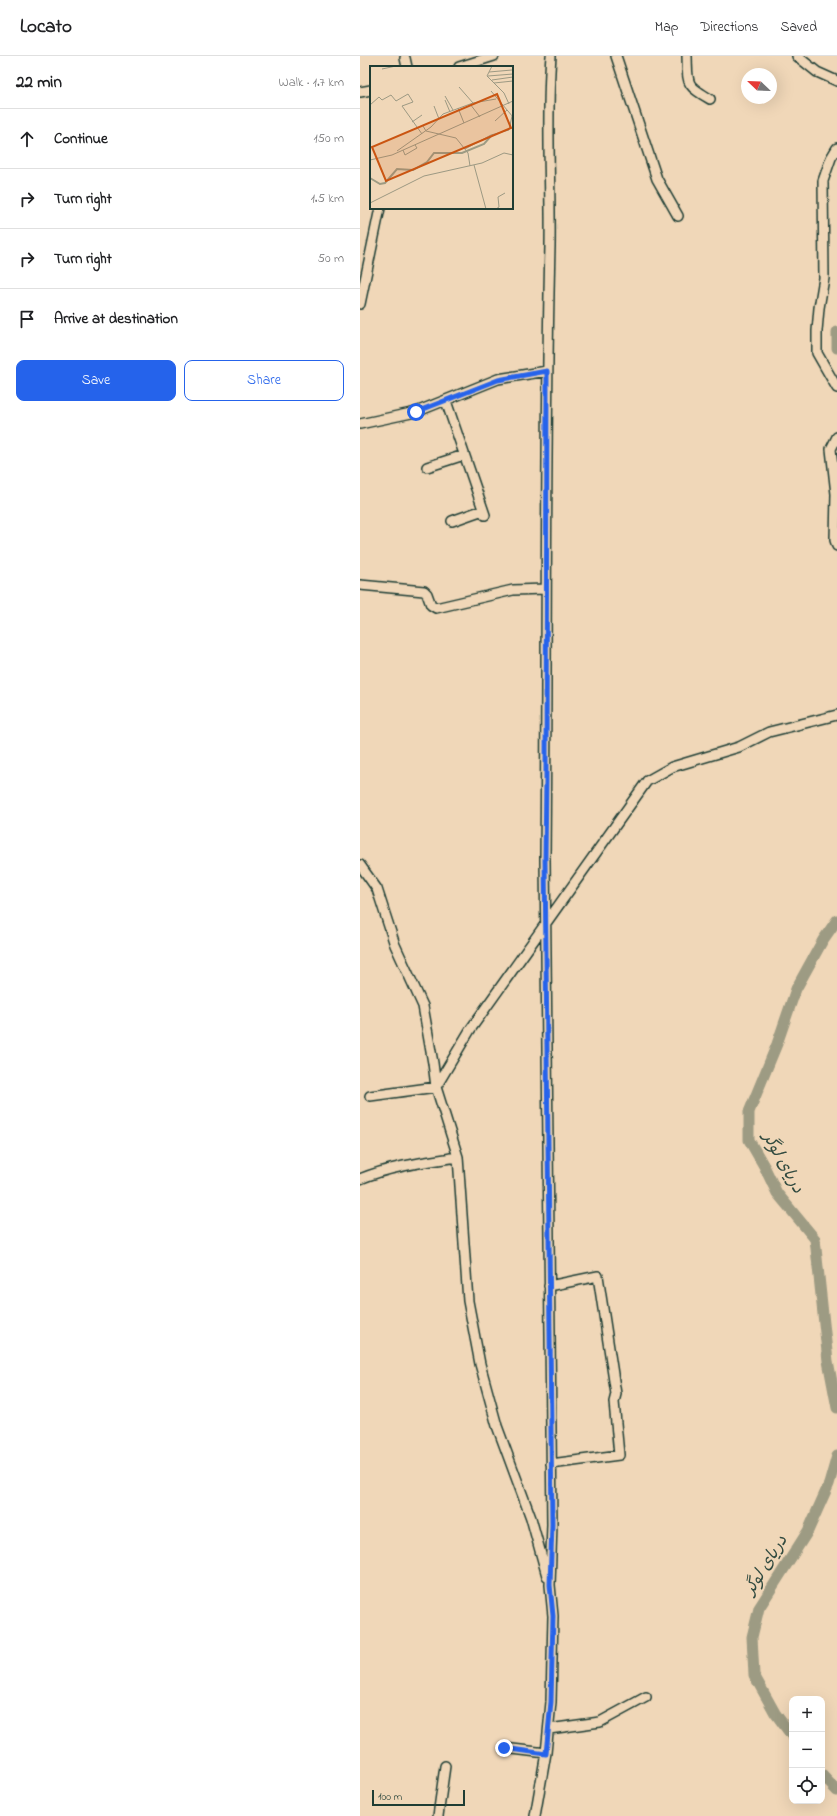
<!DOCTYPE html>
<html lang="en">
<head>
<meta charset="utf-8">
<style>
	:root { --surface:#fff; --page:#f2f2f2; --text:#202124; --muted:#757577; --line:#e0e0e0; --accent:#2563eb }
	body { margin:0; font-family:"Indie Flower","Playpen Sans Arabic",sans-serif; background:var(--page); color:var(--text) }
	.controls { position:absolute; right:12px; bottom:12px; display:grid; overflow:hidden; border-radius:8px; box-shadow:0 4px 16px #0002 }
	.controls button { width:36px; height:36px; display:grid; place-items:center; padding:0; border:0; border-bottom:1px solid var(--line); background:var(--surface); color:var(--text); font:20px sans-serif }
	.compass { position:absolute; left:381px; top:12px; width:36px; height:36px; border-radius:50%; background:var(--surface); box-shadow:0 4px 16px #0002; rotate:293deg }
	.scale { position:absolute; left:12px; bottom:10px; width:93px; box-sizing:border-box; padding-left:4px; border:2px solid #1f3d34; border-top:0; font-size:11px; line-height:14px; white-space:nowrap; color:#1f3d34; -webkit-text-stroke:3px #f0d7b8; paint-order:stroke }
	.stop { position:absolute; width:12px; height:12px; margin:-9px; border:3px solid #2563eb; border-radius:50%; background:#fff }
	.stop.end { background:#2563eb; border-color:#fff; box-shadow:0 1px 4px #0008 }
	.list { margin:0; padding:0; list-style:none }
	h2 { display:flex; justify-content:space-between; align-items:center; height:52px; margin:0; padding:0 16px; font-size:17px }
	h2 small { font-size:13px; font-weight:400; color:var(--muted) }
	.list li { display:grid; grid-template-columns:26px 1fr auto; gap:12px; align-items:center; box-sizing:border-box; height:60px; padding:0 16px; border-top:1px solid var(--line) }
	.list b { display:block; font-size:15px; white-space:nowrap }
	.list em { font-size:13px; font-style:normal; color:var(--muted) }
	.actions { display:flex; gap:8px; padding:12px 16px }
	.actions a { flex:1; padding:9px 0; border:1px solid var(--accent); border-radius:8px; text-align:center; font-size:14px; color:var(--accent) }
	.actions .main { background:var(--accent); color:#fff }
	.icon { flex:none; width:22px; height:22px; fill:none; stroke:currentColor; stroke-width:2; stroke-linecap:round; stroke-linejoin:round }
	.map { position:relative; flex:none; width:477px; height:1760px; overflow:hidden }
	header { display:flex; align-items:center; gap:24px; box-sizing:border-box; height:56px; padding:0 20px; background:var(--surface); border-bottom:1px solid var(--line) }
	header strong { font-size:19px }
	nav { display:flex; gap:22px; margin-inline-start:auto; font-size:14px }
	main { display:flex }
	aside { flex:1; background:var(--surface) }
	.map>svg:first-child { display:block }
</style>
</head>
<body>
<header>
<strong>Locato</strong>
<nav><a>Map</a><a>Directions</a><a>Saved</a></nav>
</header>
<main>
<aside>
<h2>22 min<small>Walk · 1.7 km</small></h2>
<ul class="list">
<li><svg class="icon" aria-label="ahead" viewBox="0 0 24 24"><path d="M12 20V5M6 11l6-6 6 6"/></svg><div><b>Continue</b></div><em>150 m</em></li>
<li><svg class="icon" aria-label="right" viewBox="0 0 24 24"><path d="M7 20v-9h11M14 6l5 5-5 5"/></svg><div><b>Turn right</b></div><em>1.5 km</em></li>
<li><svg class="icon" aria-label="right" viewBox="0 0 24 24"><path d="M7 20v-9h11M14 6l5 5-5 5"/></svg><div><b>Turn right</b></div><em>50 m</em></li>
<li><svg class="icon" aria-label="arrive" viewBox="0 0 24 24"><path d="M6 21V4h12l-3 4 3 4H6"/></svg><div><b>Arrive at destination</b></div></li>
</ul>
<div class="actions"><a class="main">Save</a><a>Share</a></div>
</aside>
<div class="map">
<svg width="477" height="1760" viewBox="0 0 477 1760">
	<rect width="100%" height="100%" fill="#f0d7b8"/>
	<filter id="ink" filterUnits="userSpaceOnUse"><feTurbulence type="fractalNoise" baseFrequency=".025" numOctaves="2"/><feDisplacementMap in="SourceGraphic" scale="8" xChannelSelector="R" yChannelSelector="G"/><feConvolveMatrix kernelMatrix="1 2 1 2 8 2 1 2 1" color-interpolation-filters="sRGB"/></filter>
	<g filter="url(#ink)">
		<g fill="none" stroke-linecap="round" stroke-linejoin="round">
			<path stroke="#9d9b83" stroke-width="11" d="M477,276V292
				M477,864L463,884L436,933L417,988L389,1056V1084L404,1110L417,1137L455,1183L468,1305L477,1352
				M432,1680L415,1657L394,1619L392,1581L399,1552L448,1475L469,1428L477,1400
				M462,1719L477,1735"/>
			<g stroke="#1f3d34" stroke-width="12">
				<path id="minor" d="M256,0L297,123L318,160
					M327,0C328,29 325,28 350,43
					M437,0L457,16L477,25
					M45,2L47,11
					M99,11L134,0
					M0,36L11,34
					M477,92L471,102L463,125L464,222L459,252L457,275V297L477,332
					M0,248L20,152
					M86,345L125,459
					M0,368L56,356L138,323L187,315
					M477,381L471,393L476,438L475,484L477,490
					M67,411L104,399
					M92,465L123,454
					M0,529L64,535L67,538L71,549L76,552L153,534L186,533
					M0,809L17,833L35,889L63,950L73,1007L76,1031L98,1101L108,1245L120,1308L137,1370L171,1462L187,1520
					M10,1040L76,1031L110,974L287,725L312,711L379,691L409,676L477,659
					M0,1123C31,1110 65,1106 98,1101
					M189,1230L238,1220L256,1338L254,1346L259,1399L191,1408
					M189,1673L240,1666L286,1641
					M144,1692L186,1697
					M78,1760L85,1710
					M175,1760L186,1697L191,1646L193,1560L190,1529L192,1468L185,803C187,599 185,394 190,190C191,127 186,63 191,0"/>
			</g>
			<use href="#minor" stroke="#f0d7b8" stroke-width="9"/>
		</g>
	</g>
	<g fill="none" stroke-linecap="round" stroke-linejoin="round" filter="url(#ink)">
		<path stroke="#2563eb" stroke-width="5" d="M56,356L138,324L187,315L186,724L185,803L192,1468L190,1529L193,1560L191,1646L186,1698L144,1692"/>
	</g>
	<g text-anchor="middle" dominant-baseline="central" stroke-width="3" stroke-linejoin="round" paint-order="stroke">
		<g font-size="17" font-style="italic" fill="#324b40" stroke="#f0d7b8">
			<text transform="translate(423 1107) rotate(61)">دریای لوگر</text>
			<text transform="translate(406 1509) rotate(-58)">دریای لوگر</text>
		</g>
	</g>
	<g transform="translate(10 10)">
		<rect width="143" height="143" fill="#f0d7b8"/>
		<path fill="none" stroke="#9d9b83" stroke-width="2" d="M0,112L10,118L15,117L27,103L43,104L57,96L64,87H92L114,78L121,70"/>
		<path fill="none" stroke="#9c9983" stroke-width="1" d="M122,0L117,10L134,27L139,38M12,3L26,0M119,6L142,4M118,10L143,8M122,14L143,11M124,17L143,15M121,25L143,51M75,30L83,44M75,34L80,46M103,37L126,33M100,38L110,51M0,39L9,31L12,34L21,29L26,35L38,28L43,36L32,40L52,68M64,40L69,53M88,42L94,57M125,55L137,44M42,56L52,49M53,60L56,65L86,72L98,87L100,100M95,83L121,69L139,64L142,50M33,84L35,89L47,82L45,79M27,85L61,61L73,48L103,37L89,21M0,94L22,89L143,35M104,99L116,143M0,137L54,110L112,97L134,87L143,89M126,143L129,141L128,131L135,127"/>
		<path fill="#ca5512" fill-opacity="0.15" stroke="#ca5512" stroke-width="2" d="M127,28L141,62L16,115L2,81Z"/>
		<rect width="143" height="143" fill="none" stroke="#1f3d34" stroke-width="2"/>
	</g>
</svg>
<div class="controls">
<button>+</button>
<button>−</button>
<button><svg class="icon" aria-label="locate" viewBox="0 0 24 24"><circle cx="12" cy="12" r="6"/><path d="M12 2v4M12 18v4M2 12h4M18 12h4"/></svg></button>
</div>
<svg class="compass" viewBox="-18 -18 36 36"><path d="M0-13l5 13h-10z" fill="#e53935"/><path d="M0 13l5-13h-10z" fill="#757577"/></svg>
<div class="scale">100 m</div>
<div class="stop" style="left:56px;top:356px"></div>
<div class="stop end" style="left:144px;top:1692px"></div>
</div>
</main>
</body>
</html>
